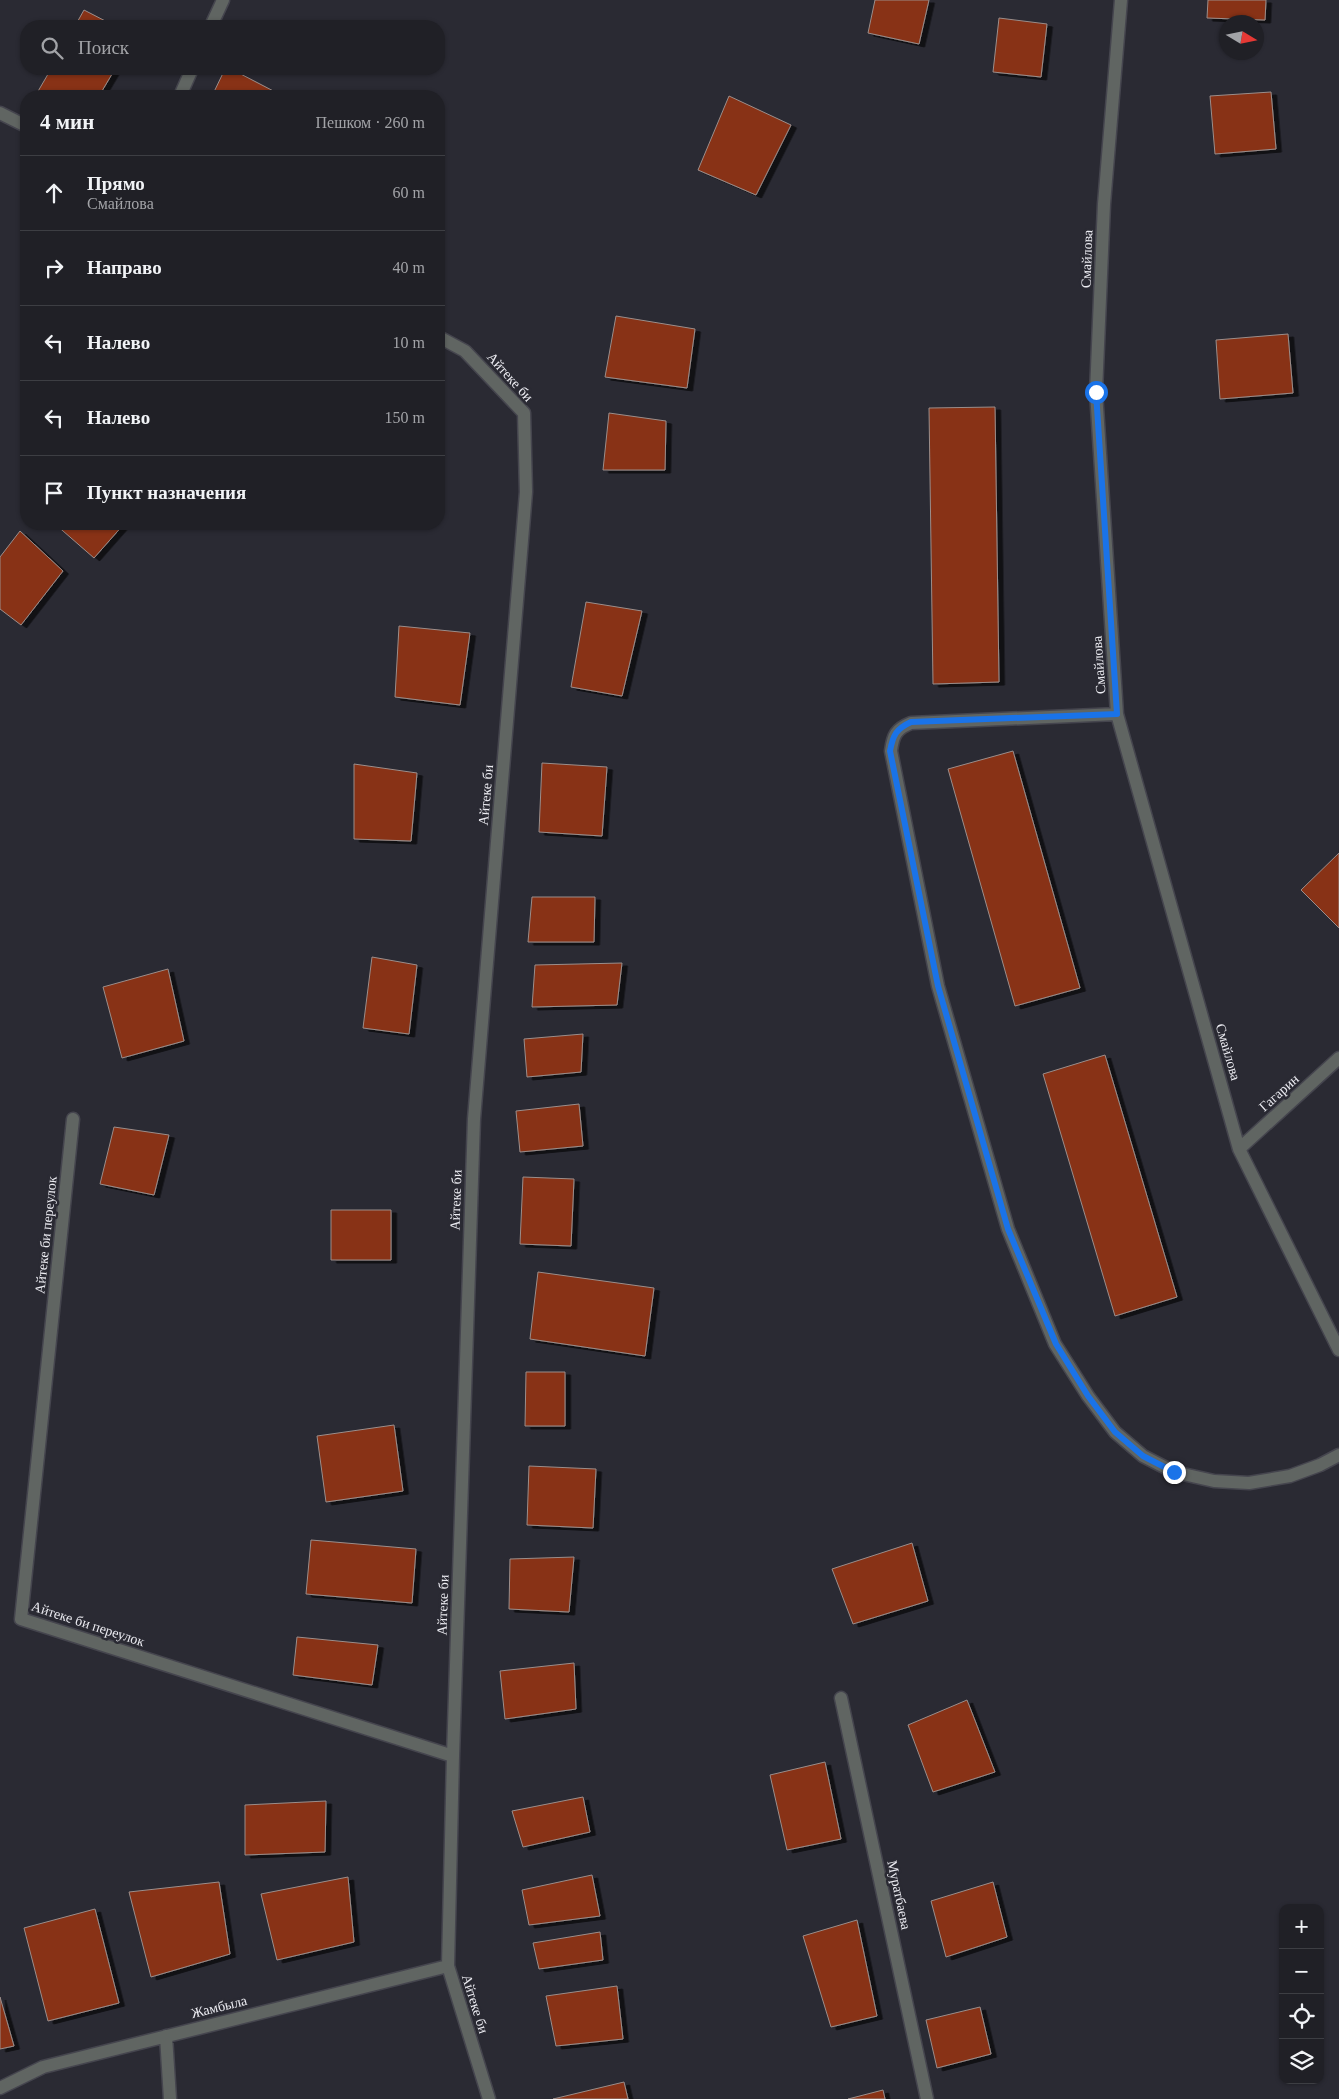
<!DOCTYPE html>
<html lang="ru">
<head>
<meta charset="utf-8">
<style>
	:root { --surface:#202026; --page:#2d2d32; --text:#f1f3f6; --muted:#a2a3a7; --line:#3d3e43 }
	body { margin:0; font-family:Georgia,serif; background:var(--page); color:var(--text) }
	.controls { position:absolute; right:15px; bottom:15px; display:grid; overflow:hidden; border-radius:10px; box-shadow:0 1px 4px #0004 }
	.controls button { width:45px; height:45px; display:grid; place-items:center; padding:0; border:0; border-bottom:1px solid var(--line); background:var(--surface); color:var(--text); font:25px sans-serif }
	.compass { position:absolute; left:1219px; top:15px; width:45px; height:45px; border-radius:50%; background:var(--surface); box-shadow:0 1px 4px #0004; rotate:100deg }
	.stop { position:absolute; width:15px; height:15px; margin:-11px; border:4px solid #1a73e8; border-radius:50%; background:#fff }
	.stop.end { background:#1a73e8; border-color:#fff; box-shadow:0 1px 5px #0008 }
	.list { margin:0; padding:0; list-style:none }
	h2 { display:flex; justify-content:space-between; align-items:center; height:65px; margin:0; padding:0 20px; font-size:21px }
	h2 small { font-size:16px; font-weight:400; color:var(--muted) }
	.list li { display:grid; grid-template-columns:32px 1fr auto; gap:15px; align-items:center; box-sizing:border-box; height:75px; padding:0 20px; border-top:1px solid var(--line) }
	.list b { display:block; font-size:19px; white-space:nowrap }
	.list p { margin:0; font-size:16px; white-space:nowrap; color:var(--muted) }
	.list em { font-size:16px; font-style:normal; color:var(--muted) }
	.icon { flex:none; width:28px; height:28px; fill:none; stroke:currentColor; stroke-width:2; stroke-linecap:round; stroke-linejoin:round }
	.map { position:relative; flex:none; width:1339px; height:2099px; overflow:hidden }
	.search { position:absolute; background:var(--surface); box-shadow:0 1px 4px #0004; left:20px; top:20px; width:425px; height:55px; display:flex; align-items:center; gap:12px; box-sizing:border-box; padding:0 18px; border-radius:20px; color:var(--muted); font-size:19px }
	.panel { position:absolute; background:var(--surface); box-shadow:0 1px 4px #0004; left:20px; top:90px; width:425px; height:440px; border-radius:20px }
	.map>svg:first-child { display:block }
</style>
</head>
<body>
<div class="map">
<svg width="1339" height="2099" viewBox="0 0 1339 2099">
	<defs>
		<filter id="shadow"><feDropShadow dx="5.5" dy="3" stdDeviation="0" flood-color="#0009"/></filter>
	</defs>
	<rect width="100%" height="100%" fill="#2a2a33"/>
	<path fill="#883115" stroke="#9b8e8b" filter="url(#shadow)" d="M875,0H929L919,44L868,33Z
		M1208,0H1266L1265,20L1207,18Z
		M84,10L115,26H75Z
		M999,18L1047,24L1041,77L993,72Z
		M51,69H115L99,96H44L37,93Z
		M225,69H231L283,96H212Z
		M1271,92L1276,149L1215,154L1210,96Z
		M729,96L791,125L756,195L698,170Z
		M616,316L695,329L687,388L605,377Z
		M1288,334L1293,393L1220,399L1216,340Z
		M995,407L999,682L933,684L929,408Z
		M609,413L666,421L665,470H603Z
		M55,524H124L94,558Z
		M20,531L63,571L21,625L0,609V557Z
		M586,602L642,611L622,696L571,687Z
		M399,626L470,633L460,705L395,697Z
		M1013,751L1080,988L1015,1006L948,769Z
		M542,763L607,767L602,836L539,832Z
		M354,764L417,773L411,841L354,839Z
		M1339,853V928L1301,890Z
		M532,897H595L594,942H528Z
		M372,957L417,965L409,1034L363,1028Z
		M622,963L617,1005L532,1007L535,965Z
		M168,969L184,1041L122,1058L103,987Z
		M583,1034L581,1072L527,1077L524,1039Z
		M1105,1055L1177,1297L1115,1316L1043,1074Z
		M579,1104L583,1146L520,1152L516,1111Z
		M114,1127L169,1135L154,1195L100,1184Z
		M523,1177L574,1179L571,1246L520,1244Z
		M331,1210H391V1260H331Z
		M538,1272L654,1288L645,1356L530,1339Z
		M526,1372H565V1426H525Z
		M394,1425L403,1491L326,1502L317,1436Z
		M529,1466L596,1469L593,1528L527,1525Z
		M311,1540L416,1549L412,1603L306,1594Z
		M912,1543L928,1601L853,1624L832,1569Z
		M574,1557L569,1612L509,1609L510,1559Z
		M297,1637L378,1645L372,1685L293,1675Z
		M574,1663L576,1709L505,1719L500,1671Z
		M967,1700L995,1772L933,1792L908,1725Z
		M825,1762L841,1839L787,1850L770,1775Z
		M583,1797L590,1832L523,1847L512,1811Z
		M326,1801L325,1852L245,1855V1805Z
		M592,1875L600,1916L529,1925L522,1890Z
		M348,1877L354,1942L277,1960L261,1894Z
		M219,1882L230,1954L151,1977L129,1892Z
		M993,1882L1007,1937L946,1957L931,1901Z
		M95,1909L119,2003L48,2021L24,1928Z
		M857,1920L877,2016L831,2027L803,1936Z
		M600,1932L603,1960L539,1969L533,1943Z
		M617,1986L623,2039L556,2046L546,1996Z
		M0,1997L14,2046L0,2049Z
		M980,2007L991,2054L937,2068L926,2020Z
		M624,2082L628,2099H553Z
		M883,2090L885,2099H848Z"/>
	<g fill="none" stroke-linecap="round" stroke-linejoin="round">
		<g stroke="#45454e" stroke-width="15">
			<path id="minor" d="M1121,0L1104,204L1096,392L1117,714L1239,1149L1339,1350
				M211,26L223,0
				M180,96L192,69
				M0,113L26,126
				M439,337L465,351L524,413L526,492L474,1119L453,1756L448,1966L489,2099
				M1117,714L911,723C896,729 893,735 891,751L938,986L1008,1229L1055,1344L1088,1396L1115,1432L1143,1456L1174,1472L1214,1481L1249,1483L1290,1476L1320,1465L1339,1455
				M73,1119L21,1619L453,1756
				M1239,1149L1339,1058
				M841,1698L927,2099
				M166,2036L170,2099
				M0,2088L43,2067L448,1966"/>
		</g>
		<use href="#minor" stroke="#606562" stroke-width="12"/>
	</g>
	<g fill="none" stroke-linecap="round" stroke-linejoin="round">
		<path stroke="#1a73e8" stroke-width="6" d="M1096,392L1117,714L911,722C896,729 893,735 890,751L938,986L1008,1229L1056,1344L1088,1396L1115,1432L1143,1456L1174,1472"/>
	</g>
	<g text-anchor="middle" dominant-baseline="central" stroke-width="5" stroke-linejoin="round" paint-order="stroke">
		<g font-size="14" fill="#ececf2" stroke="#2a2a33">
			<text transform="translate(1087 259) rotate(-88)">Смайлова</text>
			<text transform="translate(510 377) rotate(48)">Айтеке би</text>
			<text transform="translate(1099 665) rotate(-94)">Смайлова</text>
			<text transform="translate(486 795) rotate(-85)">Айтеке би</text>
			<text transform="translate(1228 1052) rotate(74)">Смайлова</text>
			<text transform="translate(1279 1093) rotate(-42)">Гагарин</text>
			<text transform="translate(456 1200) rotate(-88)">Айтеке би</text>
			<text transform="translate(46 1235) rotate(-84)">Айтеке би переулок</text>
			<text transform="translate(443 1605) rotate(-88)">Айтеке би</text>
			<text transform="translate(88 1624) rotate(18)">Айтеке би переулок</text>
			<text transform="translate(899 1895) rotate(78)">Муратбаева</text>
			<text transform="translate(475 2004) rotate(73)">Айтеке би</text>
			<text transform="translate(219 2007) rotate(-14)">Жамбыла</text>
		</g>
	</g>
</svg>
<div class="controls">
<button>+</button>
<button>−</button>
<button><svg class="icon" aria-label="locate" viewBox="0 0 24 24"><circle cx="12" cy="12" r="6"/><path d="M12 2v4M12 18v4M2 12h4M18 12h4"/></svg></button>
<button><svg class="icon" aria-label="layers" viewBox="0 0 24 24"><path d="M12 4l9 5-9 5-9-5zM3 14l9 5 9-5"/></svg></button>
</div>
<svg class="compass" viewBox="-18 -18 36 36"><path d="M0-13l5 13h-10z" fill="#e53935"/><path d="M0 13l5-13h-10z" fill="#a2a3a7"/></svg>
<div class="stop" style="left:1096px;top:392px"></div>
<div class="stop end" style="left:1174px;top:1472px"></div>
<div class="search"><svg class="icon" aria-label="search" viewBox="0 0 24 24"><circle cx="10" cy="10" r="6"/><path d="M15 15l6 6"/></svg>Поиск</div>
<section class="panel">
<h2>4 мин<small>Пешком · 260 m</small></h2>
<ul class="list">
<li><svg class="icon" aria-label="ahead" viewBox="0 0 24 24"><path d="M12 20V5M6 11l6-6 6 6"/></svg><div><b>Прямо</b><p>Смайлова</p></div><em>60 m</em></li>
<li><svg class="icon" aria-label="right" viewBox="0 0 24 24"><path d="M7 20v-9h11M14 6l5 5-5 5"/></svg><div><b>Направо</b></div><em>40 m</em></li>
<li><svg class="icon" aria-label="left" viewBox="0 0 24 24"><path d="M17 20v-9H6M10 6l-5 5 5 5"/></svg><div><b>Налево</b></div><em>10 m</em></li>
<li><svg class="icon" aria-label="left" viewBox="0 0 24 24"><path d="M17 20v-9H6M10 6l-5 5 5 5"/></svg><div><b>Налево</b></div><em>150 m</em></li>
<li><svg class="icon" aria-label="arrive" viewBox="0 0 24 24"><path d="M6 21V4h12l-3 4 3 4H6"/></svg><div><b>Пункт назначения</b></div></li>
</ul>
</section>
</div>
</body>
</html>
